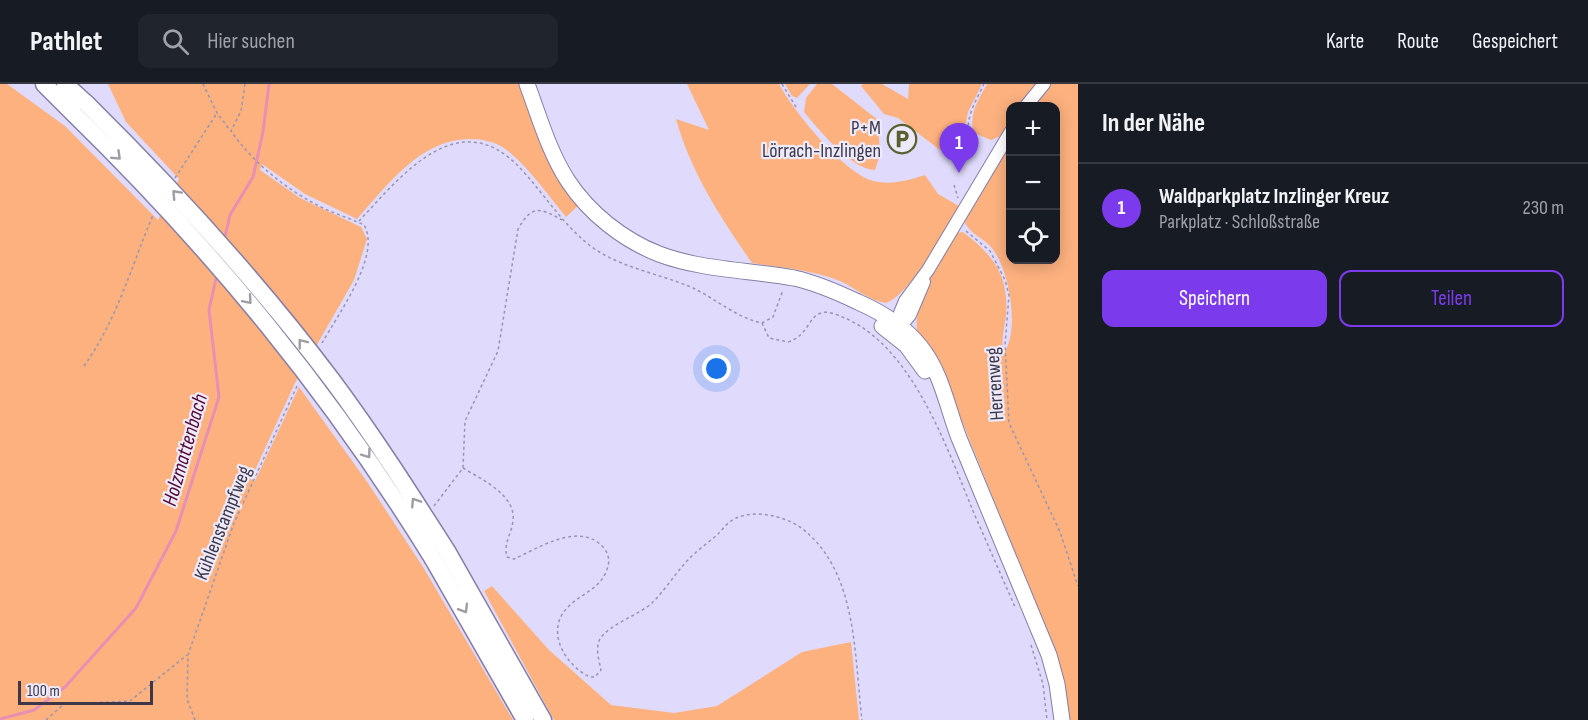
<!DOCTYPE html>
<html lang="de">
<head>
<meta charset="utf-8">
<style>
	:root { --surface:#171b24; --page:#20242c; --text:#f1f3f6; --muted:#9ea1a6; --line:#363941; --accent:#7c3aed }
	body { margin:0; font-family:"Sofia Sans Condensed",sans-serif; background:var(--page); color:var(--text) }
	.controls { position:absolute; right:18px; top:18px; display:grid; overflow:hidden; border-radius:12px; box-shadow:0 3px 15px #0003 }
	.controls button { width:54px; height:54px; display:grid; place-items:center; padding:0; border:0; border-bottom:2px solid var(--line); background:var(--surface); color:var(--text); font:30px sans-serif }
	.scale { position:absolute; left:18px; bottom:15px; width:135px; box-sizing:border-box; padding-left:6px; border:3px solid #3c3849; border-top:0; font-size:16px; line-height:21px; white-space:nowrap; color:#3c3849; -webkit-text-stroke:4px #edeafb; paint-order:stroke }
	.you { position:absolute; left:717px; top:285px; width:21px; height:21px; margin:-15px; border:4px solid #fff; border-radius:50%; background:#1a73e8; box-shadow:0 0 0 9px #1a73e833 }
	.badge { display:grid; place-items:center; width:39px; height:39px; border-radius:50%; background:var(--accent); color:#fff; font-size:20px; font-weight:700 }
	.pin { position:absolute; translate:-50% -50px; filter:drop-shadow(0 2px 3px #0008) }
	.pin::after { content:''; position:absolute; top:32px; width:21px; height:18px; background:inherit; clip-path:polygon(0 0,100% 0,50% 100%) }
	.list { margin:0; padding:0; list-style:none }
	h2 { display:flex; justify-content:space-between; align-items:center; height:78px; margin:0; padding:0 24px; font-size:26px }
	h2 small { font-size:20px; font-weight:400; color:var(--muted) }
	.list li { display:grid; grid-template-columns:39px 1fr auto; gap:18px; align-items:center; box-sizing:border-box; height:90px; padding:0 24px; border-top:2px solid var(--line) }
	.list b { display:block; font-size:22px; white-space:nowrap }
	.list p { margin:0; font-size:20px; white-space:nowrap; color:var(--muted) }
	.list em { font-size:20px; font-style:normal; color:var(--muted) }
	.actions { display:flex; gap:12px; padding:18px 24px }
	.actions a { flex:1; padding:14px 0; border:2px solid var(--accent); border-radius:12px; text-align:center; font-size:21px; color:var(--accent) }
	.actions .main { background:var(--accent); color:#fff }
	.icon { flex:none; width:33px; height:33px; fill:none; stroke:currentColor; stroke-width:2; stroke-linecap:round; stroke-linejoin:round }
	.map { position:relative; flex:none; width:1078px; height:636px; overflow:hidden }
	header { display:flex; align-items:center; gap:36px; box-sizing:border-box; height:84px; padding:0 30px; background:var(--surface); border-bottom:2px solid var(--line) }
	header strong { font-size:28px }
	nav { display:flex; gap:33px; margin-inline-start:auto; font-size:21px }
	.search { width:420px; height:54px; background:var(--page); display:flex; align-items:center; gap:15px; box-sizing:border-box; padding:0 21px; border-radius:12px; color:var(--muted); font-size:22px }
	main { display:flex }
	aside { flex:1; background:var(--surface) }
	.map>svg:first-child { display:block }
</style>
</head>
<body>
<header>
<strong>Pathlet</strong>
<div class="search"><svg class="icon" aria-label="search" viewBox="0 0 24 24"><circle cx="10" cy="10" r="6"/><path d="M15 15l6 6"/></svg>Hier suchen</div>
<nav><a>Karte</a><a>Route</a><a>Gespeichert</a></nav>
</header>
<main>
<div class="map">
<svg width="1078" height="636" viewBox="0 0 1078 636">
	<rect width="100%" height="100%" fill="#e0dafc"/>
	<path fill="#fdb17f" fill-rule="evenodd" d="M0,0H7L65,42L158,136L179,95L126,38L108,0H521L581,119L566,133C548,111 530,85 508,67C497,58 484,55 469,55C419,56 388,101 357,135L305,110L262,80L260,86L300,114L361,143L367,155L354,196L295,299L251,395L255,397L299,303L368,399L423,483L513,636H0Z
		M687,0H779C794,28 841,85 870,96C889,102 906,97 925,91L938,110L959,122C945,146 910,211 886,219C870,217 855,204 840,197C812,186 782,184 752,179C721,134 691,89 676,35L709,46Z
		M785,0H810L797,14L792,12Z
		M817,0H832L878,36L880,71L875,86C851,85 820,47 804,28L806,14Z
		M863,0H882L908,15L909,0H982L968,28L963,53L951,68L940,66L898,34L884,30L861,2Z
		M987,0H1078V636H1069L1063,595L1054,564L946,298L918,252C910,221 940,175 956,149L963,148C994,172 1009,191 1006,232C1004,245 1001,257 1003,270C1021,248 1009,183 991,163C983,154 969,149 964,137L1010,56L1001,52L991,56L974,49C968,31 979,15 987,0ZM1011,22H1056V176H1011Z
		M492,502L549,566L611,621L674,629L717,622L802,568L851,558L859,636H554L484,507Z"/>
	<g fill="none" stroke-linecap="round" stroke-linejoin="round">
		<path stroke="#e690b3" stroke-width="3" d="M224,157L230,131L253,93L263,48L269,0
			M0,635L34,626L65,603L136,524L176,447L219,313L209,226L217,190"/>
		<g stroke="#867ea5" stroke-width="14">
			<path id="minor" d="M1026,22L1044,0
				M900,243V229L905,217L928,186L1011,47
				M900,243L910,231L924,198"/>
		</g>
		<g stroke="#867ea5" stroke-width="17">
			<path id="major" d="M527,0C539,32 549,68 568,97C589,129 623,156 659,170C701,186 750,186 794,194C817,199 837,208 858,218C881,228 904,242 920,262C942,289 947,323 959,354L1049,571L1057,600L1062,636
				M882,242L906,261L925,287"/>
		</g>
		<g stroke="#867ea5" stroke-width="19">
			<path id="highway" d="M44,0L75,31
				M65,0L87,20
				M447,467L543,636
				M433,475L525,636"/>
		</g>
		<path stroke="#9994af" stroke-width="1.5" stroke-dasharray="3 3" stroke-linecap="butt" d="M203,0L217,29L230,46
			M245,0L241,27L231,47C254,80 288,107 325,125C338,131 352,135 364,141C382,171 337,232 322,259
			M782,0L796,23
			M974,58C959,43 977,15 984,0
			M175,94L217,29
			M954,101L958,114
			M359,137C402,91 459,18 521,85C544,110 562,139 588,160C618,184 659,189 693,204C716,215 737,234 762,239L773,233L783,206
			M966,147L990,167L1005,196L1009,211L1005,261L1009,339L1060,448L1078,502
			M762,239L769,254L788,258C808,252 808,233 821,229C829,226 839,232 847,235C913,265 947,364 973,427C987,459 1001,491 1015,523
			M84,282C117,236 131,183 153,131
			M463,384C481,395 516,411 513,436C512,450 503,459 507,473L514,475C539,464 579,437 603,463C610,471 610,479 606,488C599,505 581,510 569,522C544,545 564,581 590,593H595L601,586C599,576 595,564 600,555C608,541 639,531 652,519C665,506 675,490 687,477C696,467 708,459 718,450C722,446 726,440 731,437C750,424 782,431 800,443C858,486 854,571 862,636
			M434,422L463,384L465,337L498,267L518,145C532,121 539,123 562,136
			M1031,561L1043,600L1047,636
			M46,636L64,620L130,617L187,571
			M195,636L187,615L188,571L234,439L298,300"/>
		<use href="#minor" stroke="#fff" stroke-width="12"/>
		<use href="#major" stroke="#fff" stroke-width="15"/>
		<use href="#highway" stroke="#fff" stroke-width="16"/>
		<g stroke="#867ea5" stroke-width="19" stroke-linecap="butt">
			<path id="highway-bridge" d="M87,20C175,107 258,198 332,296C373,351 410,409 447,467
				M75,31C215,168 330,308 433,475"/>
		</g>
		<use href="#highway-bridge" stroke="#fff" stroke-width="16"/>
	</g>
	<defs><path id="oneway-chevron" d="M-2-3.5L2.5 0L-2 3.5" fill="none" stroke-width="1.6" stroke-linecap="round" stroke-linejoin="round" transform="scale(1.5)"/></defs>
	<g stroke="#9e9ca4">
		<use href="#oneway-chevron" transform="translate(117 72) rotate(44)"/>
		<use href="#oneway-chevron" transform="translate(176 110) rotate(-133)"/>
		<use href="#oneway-chevron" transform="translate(248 216) rotate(49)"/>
		<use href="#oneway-chevron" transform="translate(302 259) rotate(-128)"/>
		<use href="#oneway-chevron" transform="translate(367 370) rotate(54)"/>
		<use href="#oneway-chevron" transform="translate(415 418) rotate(-123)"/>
		<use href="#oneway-chevron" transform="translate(464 525) rotate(59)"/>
	</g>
	<defs>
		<g id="parking-ring" transform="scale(1.5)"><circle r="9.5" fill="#edeafb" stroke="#5a602e" stroke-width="1.5"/><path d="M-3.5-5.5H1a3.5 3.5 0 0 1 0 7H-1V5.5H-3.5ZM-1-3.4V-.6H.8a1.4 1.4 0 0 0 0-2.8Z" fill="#5a602e"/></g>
	</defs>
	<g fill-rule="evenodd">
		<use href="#parking-ring" x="902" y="55"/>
	</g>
	<g text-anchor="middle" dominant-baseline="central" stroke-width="4.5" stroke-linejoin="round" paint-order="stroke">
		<g font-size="20" fill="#3c3849" stroke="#edeafb" text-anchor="end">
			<text x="881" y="44">P+M<tspan x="881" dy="23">Lörrach-Inzlingen</tspan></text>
		</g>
		<g font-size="20" fill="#3c3849" stroke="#edeafb">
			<text transform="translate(995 300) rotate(-94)">Herrenweg</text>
			<text transform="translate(223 439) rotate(-68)">Kühlenstampfweg</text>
		</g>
		<g font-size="21" font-style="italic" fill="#530630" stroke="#edeafb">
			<text transform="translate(185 366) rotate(-74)">Holzmattenbach</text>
		</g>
	</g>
</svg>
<div class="controls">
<button>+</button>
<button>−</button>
<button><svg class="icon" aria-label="locate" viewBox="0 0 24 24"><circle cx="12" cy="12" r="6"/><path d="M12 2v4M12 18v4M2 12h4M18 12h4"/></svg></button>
</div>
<div class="scale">100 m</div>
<div class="you"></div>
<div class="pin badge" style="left:959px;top:89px">1</div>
</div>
<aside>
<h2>In der Nähe<small></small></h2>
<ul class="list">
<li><span class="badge">1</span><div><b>Waldparkplatz Inzlinger Kreuz</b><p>Parkplatz · Schloßstraße</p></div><em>230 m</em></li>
</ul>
<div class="actions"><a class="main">Speichern</a><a>Teilen</a></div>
</aside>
</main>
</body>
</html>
